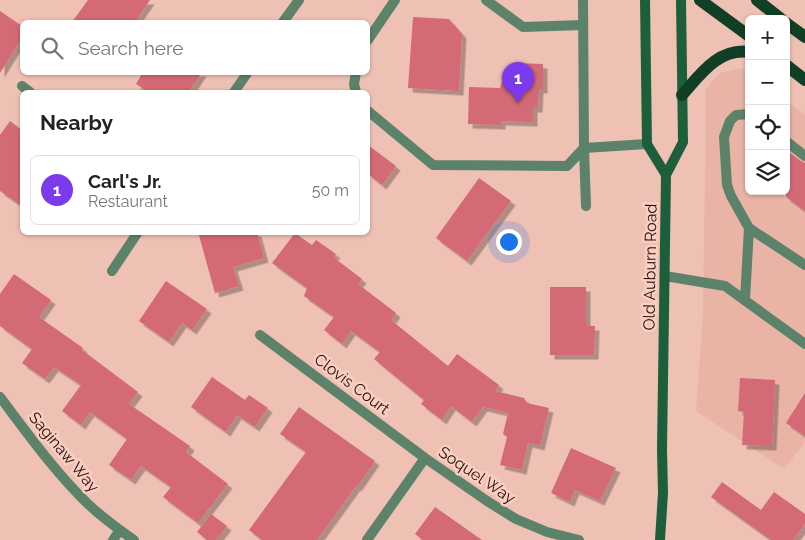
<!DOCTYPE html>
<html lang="en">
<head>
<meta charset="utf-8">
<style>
	:root { --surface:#fff; --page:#f6f6f6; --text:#222; --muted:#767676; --line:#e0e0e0; --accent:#7c3aed }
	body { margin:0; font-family:Raleway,sans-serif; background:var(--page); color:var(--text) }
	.controls { position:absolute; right:15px; top:15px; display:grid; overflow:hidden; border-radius:8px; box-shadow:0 1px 4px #0004 }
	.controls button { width:45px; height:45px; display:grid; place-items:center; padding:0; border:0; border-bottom:1px solid var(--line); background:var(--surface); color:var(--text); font:25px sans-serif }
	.you { position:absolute; left:508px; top:241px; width:18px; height:18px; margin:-12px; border:4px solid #fff; border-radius:50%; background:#1a73e8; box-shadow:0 0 0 8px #1a73e833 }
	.badge { display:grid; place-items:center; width:32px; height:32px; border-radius:50%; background:var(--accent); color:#fff; font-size:16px; font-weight:700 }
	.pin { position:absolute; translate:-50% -41px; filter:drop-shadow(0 1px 2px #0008) }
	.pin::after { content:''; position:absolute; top:26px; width:18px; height:15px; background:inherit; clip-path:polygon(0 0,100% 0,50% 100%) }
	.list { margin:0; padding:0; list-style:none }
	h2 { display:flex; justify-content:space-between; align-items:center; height:65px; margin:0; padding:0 20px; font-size:21px }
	h2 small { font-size:16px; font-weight:400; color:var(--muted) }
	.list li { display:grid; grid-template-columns:32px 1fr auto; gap:15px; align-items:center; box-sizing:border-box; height:70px; margin:0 10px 10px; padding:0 10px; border:1px solid var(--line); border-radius:8px }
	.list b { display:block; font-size:19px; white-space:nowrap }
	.list p { margin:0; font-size:16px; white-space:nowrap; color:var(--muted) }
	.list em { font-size:16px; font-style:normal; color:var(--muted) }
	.icon { flex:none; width:28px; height:28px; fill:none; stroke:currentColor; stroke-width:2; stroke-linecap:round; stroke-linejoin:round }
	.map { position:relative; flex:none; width:805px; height:540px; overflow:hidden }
	.search { position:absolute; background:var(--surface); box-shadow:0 1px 4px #0004; left:20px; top:20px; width:350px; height:55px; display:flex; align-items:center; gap:12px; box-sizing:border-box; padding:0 18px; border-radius:8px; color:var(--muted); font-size:19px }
	.panel { position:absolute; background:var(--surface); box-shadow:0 1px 4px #0004; left:20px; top:90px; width:350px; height:145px; border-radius:8px }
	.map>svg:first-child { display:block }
</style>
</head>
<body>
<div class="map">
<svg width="805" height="540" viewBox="0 0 805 540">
	<defs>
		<filter id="shadow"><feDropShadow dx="4.5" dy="4.5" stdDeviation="0" flood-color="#0004"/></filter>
	</defs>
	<rect width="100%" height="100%" fill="#efc0b4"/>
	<path fill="#e9b3a5" d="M743,68L749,72V191H786V101L805,115V442L784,469L696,411L703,316L706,103L705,92L710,83L721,73Z"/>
	<path fill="#d36a74" filter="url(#shadow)" d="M88,0H150L135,22H72Z
		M0,11L22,26V38L0,73Z
		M413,17L449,19L462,34L459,91L408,88Z
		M515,63L543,64V89H539L538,108H533V122L501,121V125L468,124L469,87L500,88L502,82H514Z
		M143,72H202L189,92H149L136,84Z
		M10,121L22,130V206L0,191V135Z
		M368,145L396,166L382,185L368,174Z
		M786,150L801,161L805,163V211L786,197Z
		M479,178L511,201L467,261L436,238Z
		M198,232H257L264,258L233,267L239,286L215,293Z
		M295,233L312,245L316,240L336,254L333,257L362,279L358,284L396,313L391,320L448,366L457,354L499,385L495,391L524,398L527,403L549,408L540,446L528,443L522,470L500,465L507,437L503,434L508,413L483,407L472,422L451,406L442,420L421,404L424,400L374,359L380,352L351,331L342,344L324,330L334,317L304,296L307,288L272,263Z
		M14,274L51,300L39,317L83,348L82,350L138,392L129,404L190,446L186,452L228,484L198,523L163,497L171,487L141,466L131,480L109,465L127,439L90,412L81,425L62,411L81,385L54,367L45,379L22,363L32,349L0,326V294Z
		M166,281L207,309L192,330L182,323L169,342L139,321Z
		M550,287H586V326H595L594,355H550Z
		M212,377L245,400L249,395L268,408L255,427L237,415L226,432L191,407Z
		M740,378L775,380L772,446L742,445L744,412L738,411Z
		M805,393V436L786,423Z
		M299,407L375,461L357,487L356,486L317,540H262L249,530L306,452L280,434Z
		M571,448L616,468L600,501L575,490L570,502L551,493Z
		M722,482L761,510L774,492L805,514V524L793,540H771L711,497Z
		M435,507L482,540H423L415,534Z
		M211,514L227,526L216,540H207L197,532Z"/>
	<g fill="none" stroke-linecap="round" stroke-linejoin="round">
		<path stroke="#5c8369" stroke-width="10" d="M486,0L523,27L583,25
			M583,0L584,148L586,206
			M368,40L395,0
			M356,72L354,84L356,92
			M368,111L433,165L567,166L584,148L647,144
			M786,141L805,156
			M749,228L805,265
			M665,276L725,286L805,344
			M745,300L749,228L731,196L727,185L724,137L730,121L736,115L749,114"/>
		<path stroke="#5c8369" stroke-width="10" d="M283,22L299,0
			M22,86L30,92
			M234,92L248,72
			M112,271L138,232
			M260,335L425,458L487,501L516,519L547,532L579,540
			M0,397C28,434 55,472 88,504C102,517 118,529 134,540
			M113,540L120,530
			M367,540L425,458"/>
		<path stroke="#1d5f3a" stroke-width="10" d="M645,0L647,144L666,175L662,450L663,493L660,540
			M666,175L683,142L681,0"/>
		<path stroke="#113f26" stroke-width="12" d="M700,0L749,36
			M757,0L781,19
			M786,23L805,37
			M786,65L805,80
			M682,95C700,75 718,48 749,52"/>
	</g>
	<g text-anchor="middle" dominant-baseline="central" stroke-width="5" stroke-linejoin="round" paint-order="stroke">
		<g font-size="16" fill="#20100c" stroke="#fccdc1">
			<text transform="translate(650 267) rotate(-89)">Old Auburn Road</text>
			<text transform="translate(352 384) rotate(37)">Clovis Court</text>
			<text transform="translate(64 452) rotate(50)">Saginaw Way</text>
			<text transform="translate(477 475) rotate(34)">Soquel Way</text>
		</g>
	</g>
</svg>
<div class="controls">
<button>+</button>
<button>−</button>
<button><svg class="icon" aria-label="locate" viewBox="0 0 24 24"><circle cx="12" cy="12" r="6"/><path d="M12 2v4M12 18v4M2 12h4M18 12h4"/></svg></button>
<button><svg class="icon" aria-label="layers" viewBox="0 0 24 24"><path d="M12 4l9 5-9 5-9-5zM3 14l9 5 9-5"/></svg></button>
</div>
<div class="you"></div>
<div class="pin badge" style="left:518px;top:103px">1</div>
<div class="search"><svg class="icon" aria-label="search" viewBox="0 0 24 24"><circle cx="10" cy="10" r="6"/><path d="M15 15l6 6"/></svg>Search here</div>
<section class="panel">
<h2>Nearby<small></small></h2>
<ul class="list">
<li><span class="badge">1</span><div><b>Carl's Jr.</b><p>Restaurant</p></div><em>50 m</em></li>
</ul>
</section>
</div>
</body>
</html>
